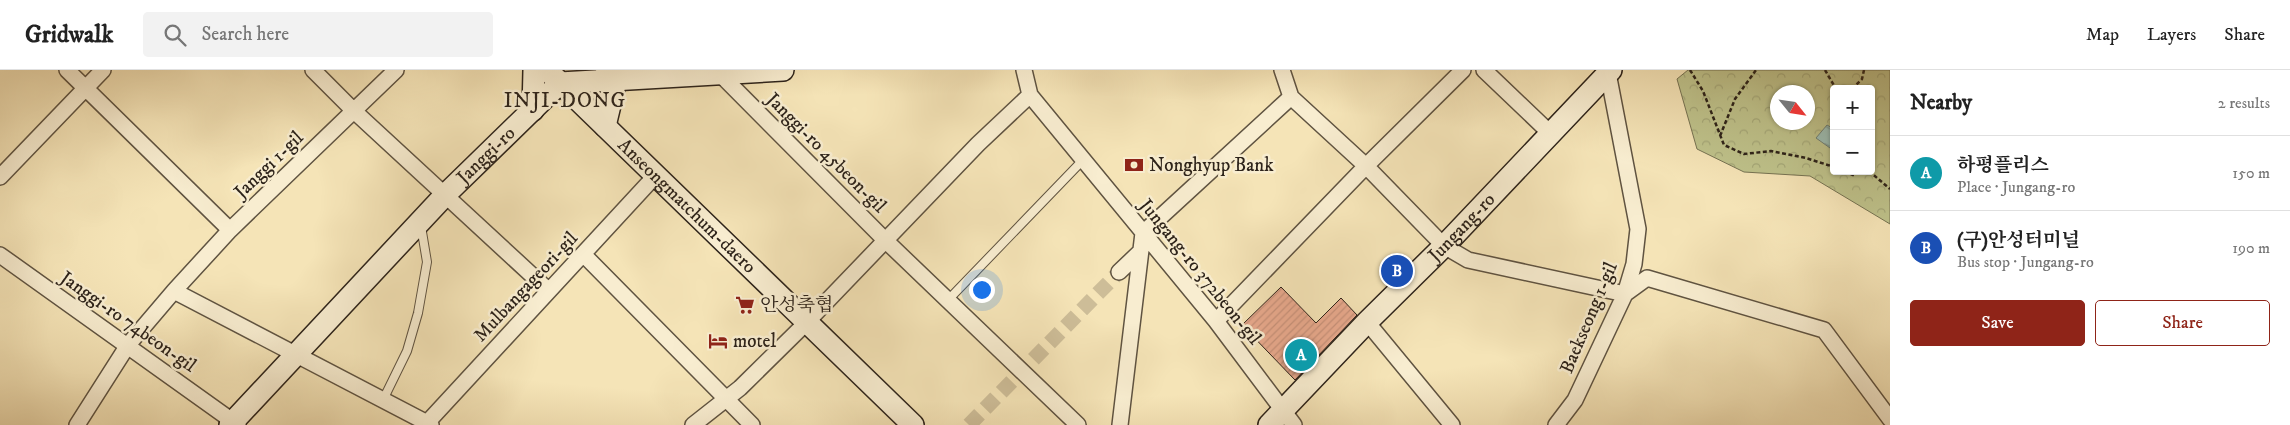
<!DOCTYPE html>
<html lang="en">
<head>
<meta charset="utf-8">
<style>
	:root { --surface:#fff; --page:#f2f2f2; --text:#222; --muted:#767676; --line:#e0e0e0; --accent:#8f2418 }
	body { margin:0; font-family:"IM FELL DW Pica","Noto Serif KR",serif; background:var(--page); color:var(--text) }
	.controls { position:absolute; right:15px; top:15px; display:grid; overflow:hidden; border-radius:5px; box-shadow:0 1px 4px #0004 }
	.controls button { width:45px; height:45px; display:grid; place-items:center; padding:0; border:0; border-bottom:1px solid var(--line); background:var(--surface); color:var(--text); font:25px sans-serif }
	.compass { position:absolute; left:1770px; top:15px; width:45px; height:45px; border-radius:50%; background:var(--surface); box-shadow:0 1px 4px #0004; rotate:120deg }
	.you { position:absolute; left:981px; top:219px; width:18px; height:18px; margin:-12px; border:4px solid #fff; border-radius:50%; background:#1a73e8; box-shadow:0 0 0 8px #1a73e833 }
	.badge { display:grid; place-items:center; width:32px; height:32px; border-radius:50%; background:var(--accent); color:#fff; font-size:16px; font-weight:700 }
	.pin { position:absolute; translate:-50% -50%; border:2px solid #fff; box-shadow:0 1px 5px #0006 }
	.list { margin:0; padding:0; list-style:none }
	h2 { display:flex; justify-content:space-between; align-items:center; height:65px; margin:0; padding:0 20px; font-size:21px }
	h2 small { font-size:16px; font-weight:400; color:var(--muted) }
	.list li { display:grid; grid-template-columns:32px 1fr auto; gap:15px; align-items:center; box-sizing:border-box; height:75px; padding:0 20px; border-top:1px solid var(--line) }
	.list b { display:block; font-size:19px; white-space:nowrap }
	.list p { margin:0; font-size:16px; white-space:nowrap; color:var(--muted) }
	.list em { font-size:16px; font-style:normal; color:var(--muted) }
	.actions { display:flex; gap:10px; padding:15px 20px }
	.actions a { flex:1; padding:11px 0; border:1px solid var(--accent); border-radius:5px; text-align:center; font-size:18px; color:var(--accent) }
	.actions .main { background:var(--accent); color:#fff }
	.icon { flex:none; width:28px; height:28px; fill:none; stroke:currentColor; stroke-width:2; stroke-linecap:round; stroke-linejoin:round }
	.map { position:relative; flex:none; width:1890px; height:355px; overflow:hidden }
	header { display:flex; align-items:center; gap:30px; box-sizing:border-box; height:70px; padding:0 25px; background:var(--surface); border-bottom:1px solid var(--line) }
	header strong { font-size:24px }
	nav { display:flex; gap:28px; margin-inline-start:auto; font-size:18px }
	.search { width:350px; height:45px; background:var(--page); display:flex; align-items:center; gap:12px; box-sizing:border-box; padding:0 18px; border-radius:5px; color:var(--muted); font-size:19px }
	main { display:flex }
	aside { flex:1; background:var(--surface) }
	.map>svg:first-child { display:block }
</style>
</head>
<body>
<header>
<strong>Gridwalk</strong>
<div class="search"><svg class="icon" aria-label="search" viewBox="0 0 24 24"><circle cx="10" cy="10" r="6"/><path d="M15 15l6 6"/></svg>Search here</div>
<nav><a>Map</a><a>Layers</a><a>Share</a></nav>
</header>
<main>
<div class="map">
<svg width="1890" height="355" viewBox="0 0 1890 355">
	<defs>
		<pattern id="park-crowns" width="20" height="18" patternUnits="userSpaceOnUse" patternTransform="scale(1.25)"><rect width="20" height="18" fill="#bfc38c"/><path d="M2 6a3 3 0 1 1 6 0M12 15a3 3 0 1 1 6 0" fill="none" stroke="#a4a778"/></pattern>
		<pattern id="water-ripples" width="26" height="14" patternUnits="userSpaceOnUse" patternTransform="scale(1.25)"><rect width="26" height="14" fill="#9dbeb4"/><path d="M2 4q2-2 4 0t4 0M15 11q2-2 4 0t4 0" fill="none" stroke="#809a92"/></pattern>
		<pattern id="building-hatch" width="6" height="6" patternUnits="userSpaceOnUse" patternTransform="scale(1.25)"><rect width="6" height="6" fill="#e8a98d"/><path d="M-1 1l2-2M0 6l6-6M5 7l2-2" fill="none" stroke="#c79179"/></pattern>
	</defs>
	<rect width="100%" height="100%" fill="#f5e4b7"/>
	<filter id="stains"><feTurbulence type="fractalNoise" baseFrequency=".004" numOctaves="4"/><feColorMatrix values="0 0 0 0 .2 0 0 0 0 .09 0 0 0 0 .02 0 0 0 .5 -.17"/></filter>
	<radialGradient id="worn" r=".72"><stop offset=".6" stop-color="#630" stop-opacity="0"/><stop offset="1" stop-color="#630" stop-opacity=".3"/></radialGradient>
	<path fill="url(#park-crowns)" stroke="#767353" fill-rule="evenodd" d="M1688,0H1890V154L1810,106L1744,102L1697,79L1677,9ZM1834,19H1871V101H1834ZM1778,22H1808V52H1778Z"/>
	<path fill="url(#water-ripples)" stroke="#708076" d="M1827,55L1834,59V73L1830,78L1816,68Z"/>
	<path fill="url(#building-hatch)" stroke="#2d231a" d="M1281,217L1316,253L1341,228L1357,245L1295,310L1242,255Z"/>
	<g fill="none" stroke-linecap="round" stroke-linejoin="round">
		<path stroke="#cdbd98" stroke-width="15" stroke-dasharray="15 8" stroke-linecap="butt" d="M969,355L1119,202"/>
		<g stroke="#5f5341" stroke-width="10">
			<path id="lane" d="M948,230L1083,90
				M383,330L407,281L418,243L427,192L421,156"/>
		</g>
		<g stroke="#5f5341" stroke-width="18">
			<path id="street" d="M67,0L230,160
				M313,0L354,41L549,221
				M716,0L885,170L1078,355
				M1282,0L1291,27L1366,96L1444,176L1468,190L1625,224L1647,208L1824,260L1890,349
				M1484,0L1551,64
				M1030,25L1216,251L1294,355
				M0,107L103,0
				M583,184L752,355
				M0,185L238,355
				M1119,202L1141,181
				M174,221L431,355
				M1216,251L1366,96L1463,0
				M1367,252L1452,355
				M77,355L128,275L174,221L230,160L396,0
				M425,355L656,105
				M693,355L740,318L806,253L978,74L1030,25L1024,0
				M1120,355L1143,163L1291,27
				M1556,355L1575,330L1625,224L1634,194L1638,159L1608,3"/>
		</g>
		<g stroke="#2d231a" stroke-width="24">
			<g id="secondary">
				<path id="s1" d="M547,0L913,355"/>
				<path d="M605,6L616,10L605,56"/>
				<path d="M533,40L534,0"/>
				<path id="s2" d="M230,355L446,124L560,13L783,0"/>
				<path id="s3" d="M1269,355L1367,252L1444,176L1611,0"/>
			</g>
		</g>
		<path stroke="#2d231a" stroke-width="2.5" stroke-dasharray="4 2.5" stroke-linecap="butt" d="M1690,0L1703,21L1724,75L1744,84L1771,81L1806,88L1834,97
			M1825,0L1836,19
			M1852,19L1862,9L1864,0
			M1720,66L1735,29L1756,0
			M1844,101L1853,105L1862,101
			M1869,101L1890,119"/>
		<use href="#lane" stroke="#f8edd0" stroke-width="8"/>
		<use href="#street" stroke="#f8edd0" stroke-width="15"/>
		<use href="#secondary" stroke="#f8edd0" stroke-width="21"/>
	</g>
	<defs>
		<g id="bank-bare" transform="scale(1.5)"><path d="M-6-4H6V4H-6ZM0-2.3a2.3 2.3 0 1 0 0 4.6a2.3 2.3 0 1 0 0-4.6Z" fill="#8f2418" stroke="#f8edd0" stroke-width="2.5" paint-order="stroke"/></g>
		<g id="supermarket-bare" transform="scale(1.5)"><path d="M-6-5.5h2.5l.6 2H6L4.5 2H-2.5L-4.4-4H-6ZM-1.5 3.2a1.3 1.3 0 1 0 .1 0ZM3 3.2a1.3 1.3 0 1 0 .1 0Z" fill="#8f2418" stroke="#f8edd0" stroke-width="2.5" paint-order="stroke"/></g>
		<g id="hotel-bare" transform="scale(1.5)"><path d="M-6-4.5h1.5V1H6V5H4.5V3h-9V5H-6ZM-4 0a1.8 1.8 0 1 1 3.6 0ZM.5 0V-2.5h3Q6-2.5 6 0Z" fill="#8f2418" stroke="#f8edd0" stroke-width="2.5" paint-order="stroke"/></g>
	</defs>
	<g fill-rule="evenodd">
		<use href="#bank-bare" x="1134" y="95"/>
		<use href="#supermarket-bare" x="745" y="235"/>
		<use href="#hotel-bare" x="718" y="271"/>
	</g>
	<g text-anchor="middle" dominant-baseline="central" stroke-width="5" stroke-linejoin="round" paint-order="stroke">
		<g font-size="19" fill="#2d231a" stroke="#f8edd0">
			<text transform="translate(826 83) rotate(45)">Janggi-ro 45beon-gil</text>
			<text stroke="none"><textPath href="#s2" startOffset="372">Janggi-ro</textPath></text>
			<text transform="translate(269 95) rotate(-44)">Janggi 1-gil</text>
			<text stroke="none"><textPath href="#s1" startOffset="195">Anseongmatchum-daero</textPath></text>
			<text stroke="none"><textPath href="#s3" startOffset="276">Jungang-ro</textPath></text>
			<text transform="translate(1200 202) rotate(51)">Jungang-ro 372beon-gil</text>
			<text transform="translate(526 217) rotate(-47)">Mulbangageori-gil</text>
			<text transform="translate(1589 248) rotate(-67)">Baekseong 1-gil</text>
			<text transform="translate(128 252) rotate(35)">Janggi-ro 74beon-gil</text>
		</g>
		<g font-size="19" fill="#2d231a" stroke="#f8edd0" text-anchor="start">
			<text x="1149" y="95">Nonghyup Bank</text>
			<text x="760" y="235">안성축협</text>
			<text x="733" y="271">motel</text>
		</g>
		<g font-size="21" letter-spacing="1" fill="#2d231a" stroke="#f8edd0">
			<text x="565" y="31">INJI-DONG</text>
		</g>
	</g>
	<rect width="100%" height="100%" filter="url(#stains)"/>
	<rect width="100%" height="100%" fill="url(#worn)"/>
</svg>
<div class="controls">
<button>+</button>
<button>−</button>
</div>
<svg class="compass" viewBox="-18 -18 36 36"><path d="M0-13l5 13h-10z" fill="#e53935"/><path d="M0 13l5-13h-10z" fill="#767676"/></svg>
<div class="you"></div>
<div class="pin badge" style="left:1301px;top:285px;background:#0f9aa8">A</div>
<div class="pin badge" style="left:1397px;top:201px;background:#1a4fb4">B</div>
</div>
<aside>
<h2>Nearby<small>2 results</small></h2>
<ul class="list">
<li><span class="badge" style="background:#0f9aa8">A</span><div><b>하평플리스</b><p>Place · Jungang-ro</p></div><em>150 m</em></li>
<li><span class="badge" style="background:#1a4fb4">B</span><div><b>(구)안성터미널</b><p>Bus stop · Jungang-ro</p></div><em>190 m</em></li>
</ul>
<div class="actions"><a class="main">Save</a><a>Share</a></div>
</aside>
</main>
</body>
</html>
